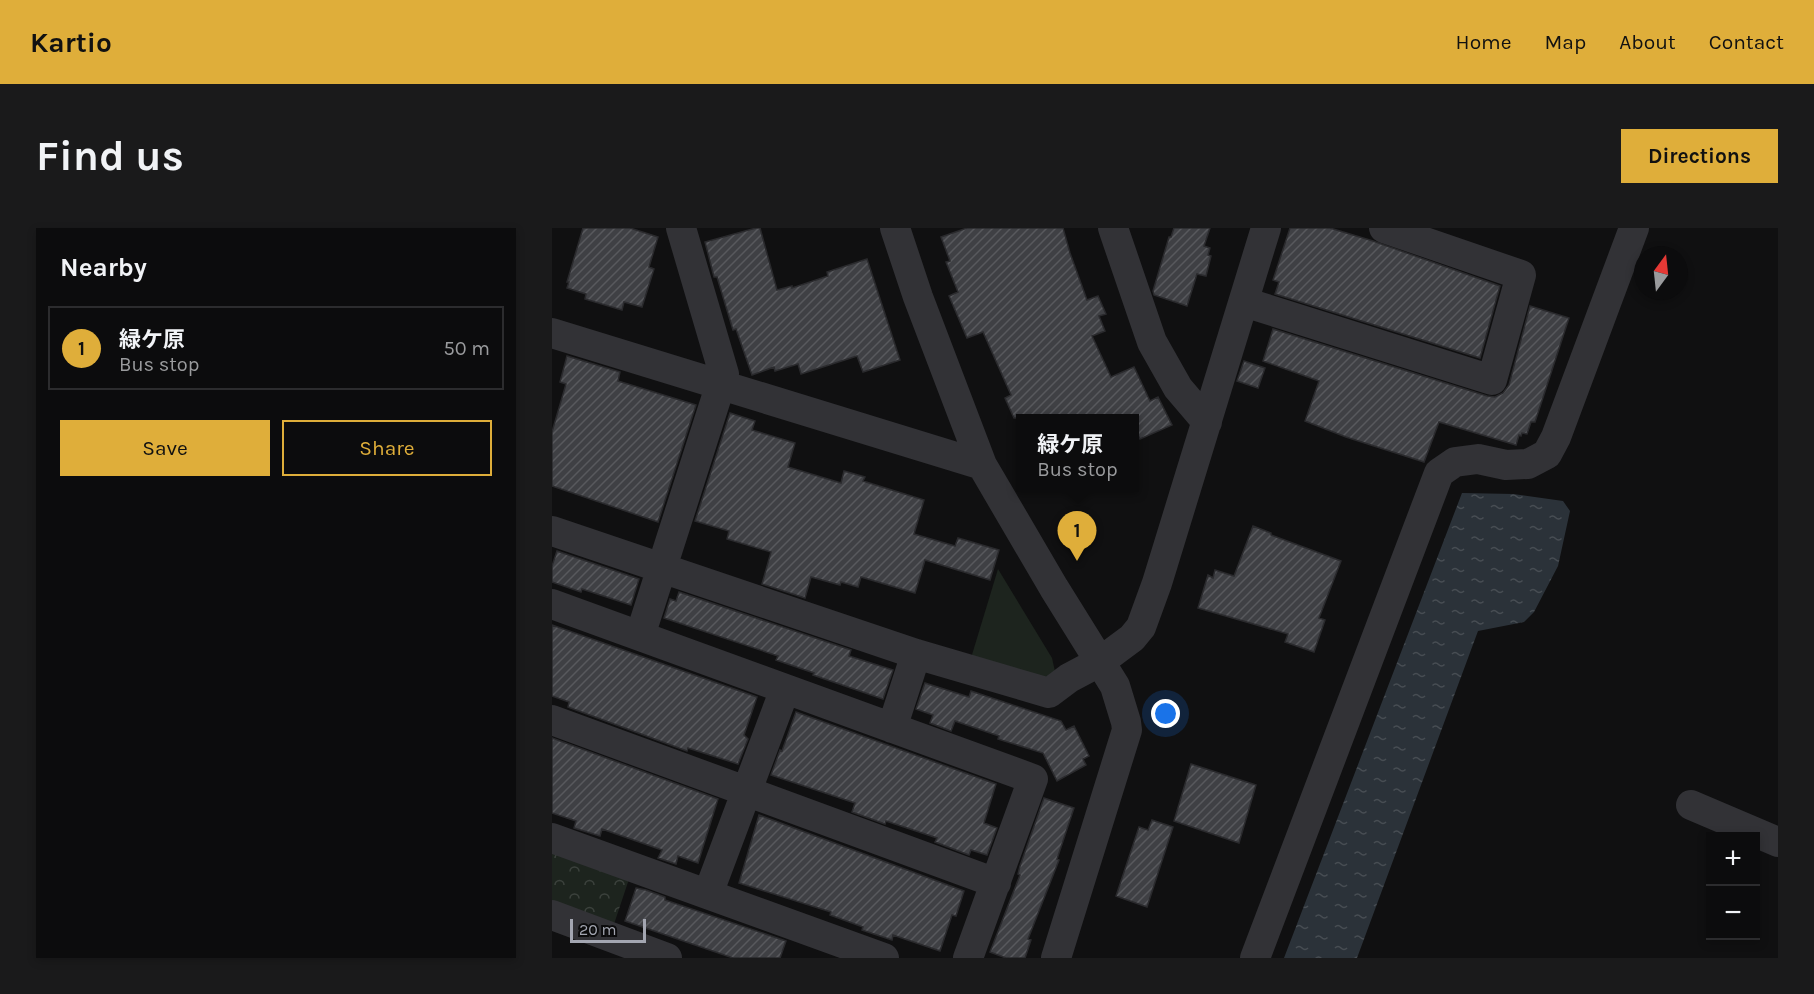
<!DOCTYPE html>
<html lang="en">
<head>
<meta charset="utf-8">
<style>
	:root { --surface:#0c0c0d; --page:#1a1a1b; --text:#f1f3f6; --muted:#9a9b9d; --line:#2c2c2e; --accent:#dfae3a }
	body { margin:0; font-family:Karla,"Noto Sans JP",sans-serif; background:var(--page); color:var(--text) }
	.controls { position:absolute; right:18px; bottom:18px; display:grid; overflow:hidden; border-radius:0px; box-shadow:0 3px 9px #0003 }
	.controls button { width:54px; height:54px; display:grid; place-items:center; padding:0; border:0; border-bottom:2px solid var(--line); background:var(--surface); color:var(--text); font:30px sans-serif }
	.compass { position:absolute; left:1082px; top:18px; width:54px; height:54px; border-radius:50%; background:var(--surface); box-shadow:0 3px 9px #0003; rotate:15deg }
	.scale { position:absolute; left:18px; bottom:15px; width:76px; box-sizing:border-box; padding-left:6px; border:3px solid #a3a6b1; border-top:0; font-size:16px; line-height:21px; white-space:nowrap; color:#a3a6b1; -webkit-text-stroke:4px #0b0b0c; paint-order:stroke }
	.you { position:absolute; left:614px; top:486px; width:21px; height:21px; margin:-15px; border:4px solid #fff; border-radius:50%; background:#1a73e8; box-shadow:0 0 0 9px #1a73e833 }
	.badge { display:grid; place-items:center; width:39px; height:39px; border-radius:50%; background:var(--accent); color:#111; font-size:20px; font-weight:700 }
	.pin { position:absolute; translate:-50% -50px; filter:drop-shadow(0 2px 3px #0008) }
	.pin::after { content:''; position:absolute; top:32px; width:21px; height:18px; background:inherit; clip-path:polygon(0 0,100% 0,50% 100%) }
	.popup { position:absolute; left:464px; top:186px; width:123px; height:78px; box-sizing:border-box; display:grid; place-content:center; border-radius:0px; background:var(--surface); filter:drop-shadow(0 2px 4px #0005); font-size:20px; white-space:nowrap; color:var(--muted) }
	.popup b { font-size:22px; color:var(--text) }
	.popup::after { content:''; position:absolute; left:50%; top:100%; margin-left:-12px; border:12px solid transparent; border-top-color:var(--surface) }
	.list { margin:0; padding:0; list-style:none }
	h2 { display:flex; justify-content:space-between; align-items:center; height:78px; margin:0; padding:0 24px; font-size:26px }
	h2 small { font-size:20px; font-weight:400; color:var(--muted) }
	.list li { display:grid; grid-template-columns:39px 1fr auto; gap:18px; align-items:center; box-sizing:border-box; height:84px; margin:0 12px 12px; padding:0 12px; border:2px solid var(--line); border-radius:0px }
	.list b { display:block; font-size:22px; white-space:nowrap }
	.list p { margin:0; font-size:20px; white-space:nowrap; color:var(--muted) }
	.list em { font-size:20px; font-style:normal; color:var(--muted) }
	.actions { display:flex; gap:12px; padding:18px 24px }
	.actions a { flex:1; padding:14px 0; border:2px solid var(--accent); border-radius:0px; text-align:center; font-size:21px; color:var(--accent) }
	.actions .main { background:var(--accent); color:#111 }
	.map { position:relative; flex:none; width:1226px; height:730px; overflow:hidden; border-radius:0px }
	header { display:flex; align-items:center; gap:36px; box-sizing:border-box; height:84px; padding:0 30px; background:var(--accent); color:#111 }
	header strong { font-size:28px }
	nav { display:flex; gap:33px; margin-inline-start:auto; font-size:21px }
	.intro { display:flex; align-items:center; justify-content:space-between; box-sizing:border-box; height:144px; padding:0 36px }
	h1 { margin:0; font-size:42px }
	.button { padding:15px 27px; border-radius:0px; background:var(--accent); color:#111; font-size:21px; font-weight:700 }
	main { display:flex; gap:36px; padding:0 36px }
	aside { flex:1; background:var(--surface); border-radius:0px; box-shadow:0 3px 9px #0003 }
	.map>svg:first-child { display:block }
</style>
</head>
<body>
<header>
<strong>Kartio</strong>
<nav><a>Home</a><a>Map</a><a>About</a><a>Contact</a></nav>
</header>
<div class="intro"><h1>Find us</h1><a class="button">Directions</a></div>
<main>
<aside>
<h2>Nearby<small></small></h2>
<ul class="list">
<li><span class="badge">1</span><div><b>緑ケ原</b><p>Bus stop</p></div><em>50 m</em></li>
</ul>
<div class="actions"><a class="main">Save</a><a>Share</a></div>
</aside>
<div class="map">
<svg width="1226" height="730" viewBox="0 0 1226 730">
	<defs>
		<pattern id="park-crowns" width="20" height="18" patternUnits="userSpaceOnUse" patternTransform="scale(1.5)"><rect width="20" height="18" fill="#1d241e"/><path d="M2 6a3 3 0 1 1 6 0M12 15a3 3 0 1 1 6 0" fill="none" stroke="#3b413c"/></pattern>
		<pattern id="water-ripples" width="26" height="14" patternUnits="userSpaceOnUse" patternTransform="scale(1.5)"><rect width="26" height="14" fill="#2b3239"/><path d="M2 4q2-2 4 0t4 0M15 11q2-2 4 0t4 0" fill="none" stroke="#474d53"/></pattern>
		<pattern id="building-hatch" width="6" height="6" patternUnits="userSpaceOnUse" patternTransform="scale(1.5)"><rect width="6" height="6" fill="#3f4044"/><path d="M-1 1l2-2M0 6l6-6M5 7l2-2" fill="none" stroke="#58595d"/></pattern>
	</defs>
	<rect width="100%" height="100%" fill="#101011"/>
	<path fill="#1d241e" d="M446,341L500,430L504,448L498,453L419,430Z"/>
	<path fill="url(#park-crowns)" d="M0,618L78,648L59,705L0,683Z"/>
	<path fill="url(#water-ripples)" d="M910,265L961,266L1011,273L1018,283L1006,338L982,384L972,394L926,403L805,730H732Z"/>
	<path fill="url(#building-hatch)" stroke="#2a2a2d" stroke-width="1.5" d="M31,0H78L106,9L97,39L102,41L90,79L72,74L70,82L33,71L34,66L15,60L17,54H15Z
		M204,0H208L225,62L240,58V60L276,48L275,44L315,31L348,132L311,144L305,128L249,146L246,136L223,143L222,139L200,147L184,101L181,102L165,49H162L153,14Z
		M415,0H511L518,25L535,72L546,68L554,86L547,88L553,103L540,108L559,149L582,139L598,173L606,169L620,197L588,211L582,199V190H462L453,170L459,167L431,104L415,110L397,68L406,64L394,34L398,33L389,9Z
		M622,0H658L652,18L658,20L656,27L659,28L654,48L645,46L635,78L602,67L601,63L617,9H619Z
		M738,0H778L821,13L948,58L928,130L723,66L727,54L721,52Z
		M978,78L1017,90L983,194H979L975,206L970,205L969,208L967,207L964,217L887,194L872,234L794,209L753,193L767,153L711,133L721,101L935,168L943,169L951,165L957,157Z
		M15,128L68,144L66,153L144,177L106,294L0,258V204L14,156L8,154Z
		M692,133L713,140L706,160L685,153Z
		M178,185L203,193L200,202L243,215L236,239L289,255L292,243L313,249L311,253L372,272L362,306L403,318L406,310L447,322L438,352L373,332L363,365L309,349L306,359L289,354L288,357L259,349L253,370L210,356L219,324L175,311L177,303L143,293Z
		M701,298L719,305V307L789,333L767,390L773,392L762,424L733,414L736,406L646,380L656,347L661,350L663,342L682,348Z
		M5,323L87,351L79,377L30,361L29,364L0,354V338Z
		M127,364L299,422L297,428L341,442L331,471L261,447L262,445L224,432L226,428L112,390L118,371L124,373Z
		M0,397L205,469L192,507L196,511L186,536L136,520L135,523L16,479L17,474L0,468Z
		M373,455L417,469L419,463L509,493L514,502L522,498L537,528L531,531L534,537L505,553L491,525L446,511L447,508L403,493L399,503L378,495L381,487L364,481Z
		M244,484L444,556L432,595L445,600L435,627L419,622L417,627L383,614L385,610L334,593L333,596L300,584L303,575L219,547L228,522L230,523Z
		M0,510L166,571L146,635L126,628L124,636L106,630L110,622L50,601L48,608L22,600L24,593L0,585Z
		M639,536L704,557L687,615L622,593Z
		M492,570L522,580L505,631L507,632L476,711L479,712L473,730H454L438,724L468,647L466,646L468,638Z
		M207,587L412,663L404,688L400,687L388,723L341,707L340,712L310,702L311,699L278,687L279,684L187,655Z
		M600,592L621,599L595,679L564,668L587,599L596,602Z
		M84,660L94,662L113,669V672L234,713L228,730H181L73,693Z"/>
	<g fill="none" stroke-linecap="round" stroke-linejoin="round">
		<path stroke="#323236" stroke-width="30" d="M343,0L366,69L430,237L502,360L563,458L574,494L575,502L504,730
			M561,0L600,114L626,160L655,194
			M692,74L940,152L969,47L832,0
			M0,105L430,237
			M0,303L364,426L497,465L517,450L549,433L580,410L589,399L605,355L714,0
			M0,376L481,551L416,730
			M88,408L172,146L129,0
			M0,492L444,655
			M340,500L364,426
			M1139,577L1226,614
			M0,610L332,730
			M156,666L233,461
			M0,687L115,730
			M703,730L887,245L903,234L926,231L954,237L976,236L995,226L1004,209L1082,0"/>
	</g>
</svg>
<div class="controls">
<button>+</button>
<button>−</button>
</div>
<svg class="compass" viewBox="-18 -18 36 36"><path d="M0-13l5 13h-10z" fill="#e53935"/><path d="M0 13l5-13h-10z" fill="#9a9b9d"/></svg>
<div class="scale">20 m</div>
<div class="you"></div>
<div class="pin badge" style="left:525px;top:333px">1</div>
<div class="popup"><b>緑ケ原</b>Bus stop</div>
</div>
</main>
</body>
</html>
